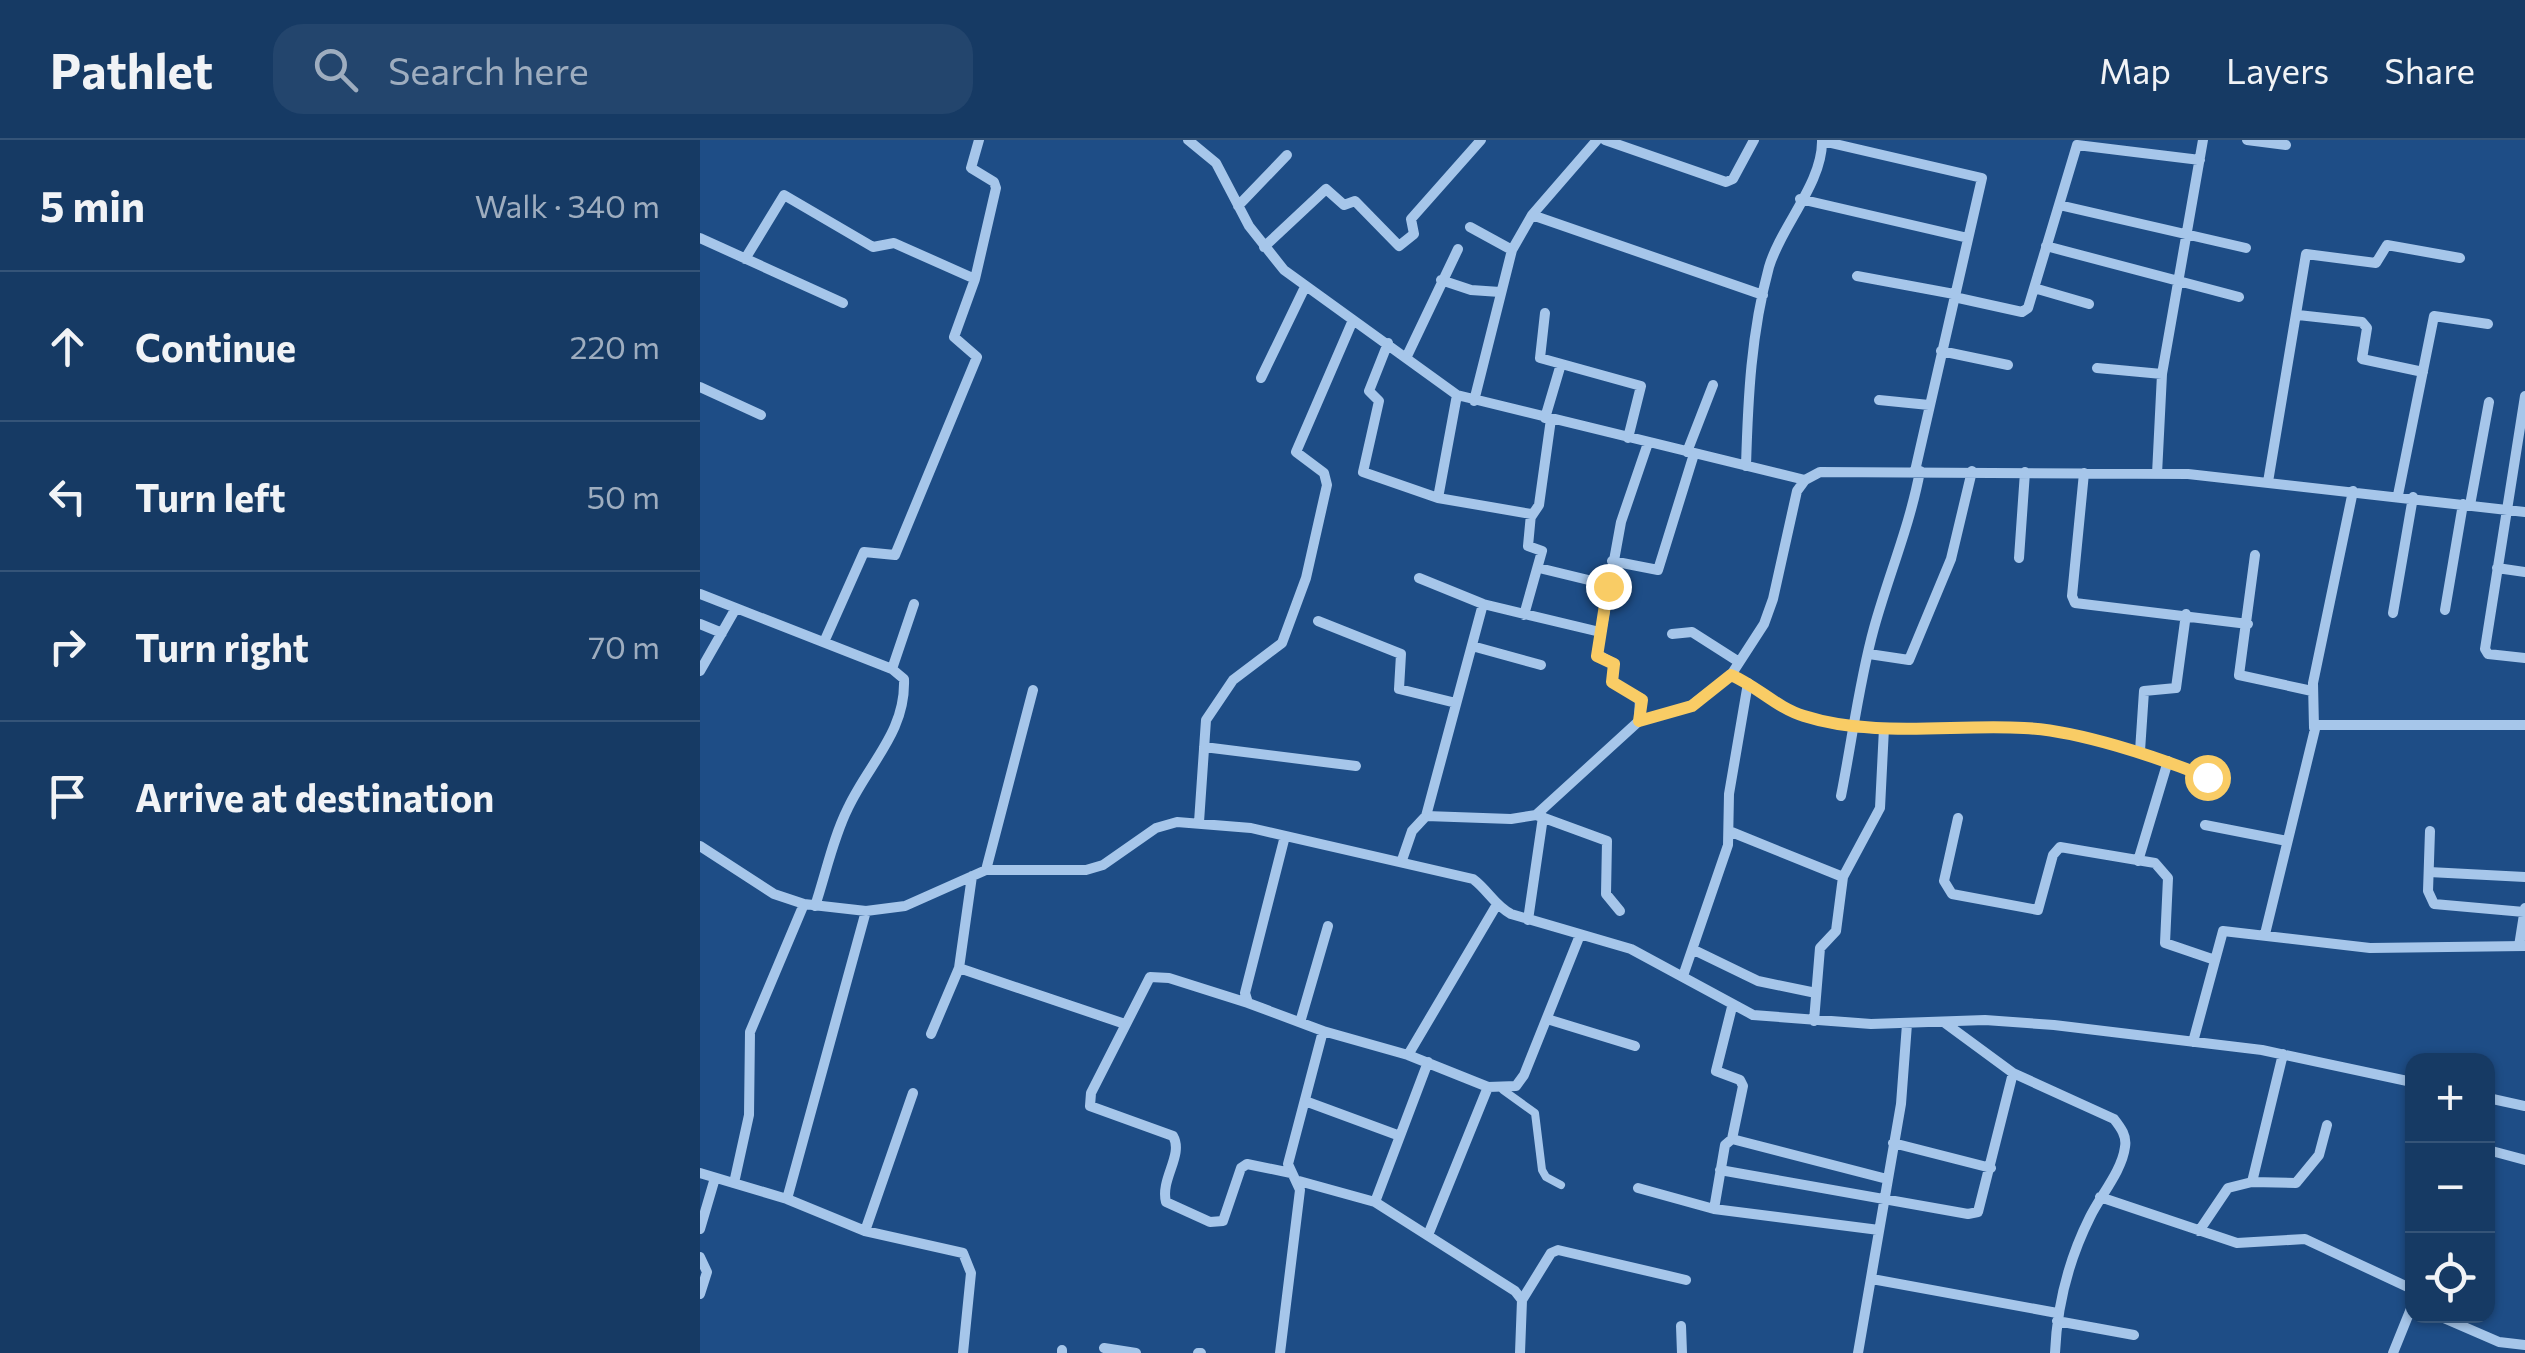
<!DOCTYPE html>
<html lang="en">
<head>
<meta charset="utf-8">
<style>
	:root { --surface:#163a64; --page:#23456d; --text:#f1f3f6; --muted:#9eadbf; --line:#355478 }
	body { margin:0; font-family:Commissioner,sans-serif; background:var(--page); color:var(--text) }
	.controls { position:absolute; right:30px; bottom:30px; display:grid; overflow:hidden; border-radius:20px; box-shadow:0 2px 8px #0004 }
	.controls button { width:90px; height:90px; display:grid; place-items:center; padding:0; border:0; border-bottom:2px solid var(--line); background:var(--surface); color:var(--text); font:50px sans-serif }
	.stop { position:absolute; width:30px; height:30px; margin:-22px; border:8px solid #f9cc65; border-radius:50%; background:#fff }
	.stop.end { background:#f9cc65; border-color:#fff; box-shadow:0 2px 10px #0008 }
	.list { margin:0; padding:0; list-style:none }
	h2 { display:flex; justify-content:space-between; align-items:center; height:130px; margin:0; padding:0 40px; font-size:42px }
	h2 small { font-size:32px; font-weight:400; color:var(--muted) }
	.list li { display:grid; grid-template-columns:65px 1fr auto; gap:30px; align-items:center; box-sizing:border-box; height:150px; padding:0 40px; border-top:2px solid var(--line) }
	.list b { display:block; font-size:38px; white-space:nowrap }
	.list em { font-size:32px; font-style:normal; color:var(--muted) }
	.icon { flex:none; width:55px; height:55px; fill:none; stroke:currentColor; stroke-width:2; stroke-linecap:round; stroke-linejoin:round }
	.map { position:relative; flex:none; width:1825px; height:1213px; overflow:hidden }
	header { display:flex; align-items:center; gap:60px; box-sizing:border-box; height:140px; padding:0 50px; background:var(--surface); border-bottom:2px solid var(--line) }
	header strong { font-size:48px }
	nav { display:flex; gap:55px; margin-inline-start:auto; font-size:35px }
	.search { width:700px; height:90px; background:var(--page); display:flex; align-items:center; gap:25px; box-sizing:border-box; padding:0 35px; border-radius:30px; color:var(--muted); font-size:38px }
	main { display:flex }
	aside { flex:1; background:var(--surface) }
	.map>svg:first-child { display:block }
</style>
</head>
<body>
<header>
<strong>Pathlet</strong>
<div class="search"><svg class="icon" aria-label="search" viewBox="0 0 24 24"><circle cx="10" cy="10" r="6"/><path d="M15 15l6 6"/></svg>Search here</div>
<nav><a>Map</a><a>Layers</a><a>Share</a></nav>
</header>
<main>
<aside>
<h2>5 min<small>Walk · 340 m</small></h2>
<ul class="list">
<li><svg class="icon" aria-label="ahead" viewBox="0 0 24 24"><path d="M12 20V5M6 11l6-6 6 6"/></svg><div><b>Continue</b></div><em>220 m</em></li>
<li><svg class="icon" aria-label="left" viewBox="0 0 24 24"><path d="M17 20v-9H6M10 6l-5 5 5 5"/></svg><div><b>Turn left</b></div><em>50 m</em></li>
<li><svg class="icon" aria-label="right" viewBox="0 0 24 24"><path d="M7 20v-9h11M14 6l5 5-5 5"/></svg><div><b>Turn right</b></div><em>70 m</em></li>
<li><svg class="icon" aria-label="arrive" viewBox="0 0 24 24"><path d="M6 21V4h12l-3 4 3 4H6"/></svg><div><b>Arrive at destination</b></div></li>
</ul>
</aside>
<div class="map">
<svg width="1825" height="1213" viewBox="0 0 1825 1213">
	<rect width="100%" height="100%" fill="#1e4d86"/>
	<g fill="none" stroke-linecap="round" stroke-linejoin="round">
		<path stroke="#a6c6ea" stroke-width="8" d="M803,950L835,973L842,1030L846,1037L861,1045"/>
		<path stroke="#a6c6ea" stroke-width="10" d="M488,0L516,23L549,86L584,130L757,255L1105,340
			M905,0L1026,42L1033,39L1054,0
			M1547,0L1586,5
			M1122,1L1282,38L1215,331
			M1100,59L1268,98
			M1359,65L1546,108
			M538,66L587,15
			M832,75L1063,155
			M770,87L812,110
			M0,98L143,163
			M1346,106L1539,157
			M564,107L626,49L644,65L655,61L699,106L714,94L711,79L781,0
			M45,119L84,55L173,107L194,103L275,139
			M1157,136L1254,154
			M741,140L771,150L800,152
			M1334,148L1389,164
			M1254,157L1322,172L1328,168L1377,5L1500,20
			M845,173L840,218L941,246L928,298
			M1598,175L1662,182L1667,188L1662,219L1723,232
			M688,203L669,251L679,261L663,332L738,358L831,374L828,406L842,411L824,475
			M1241,211L1308,225
			M707,216L758,109
			M1397,228L1462,234
			M561,238L605,147
			M0,247L61,275
			M1825,256L1785,509L1788,514L1825,518
			M1179,260L1229,265
			M774,261L812,110L832,75L897,0
			M845,278L861,224
			M987,312L1013,245
			M1046,326C1048,258 1051,193 1069,127C1081,86 1123,43 1122,0
			M1384,333L1372,456L1375,463L1548,484
			M1457,334L1462,234L1503,0
			M1568,342L1606,114L1676,123L1687,105L1760,118
			M1698,355L1734,176L1788,184
			M738,358L757,255
			M1770,365L1789,262
			M831,377L839,365L851,279
			M1555,415L1539,535L1612,551
			M1319,418L1325,332
			M912,421L958,430L994,314
			M839,428L909,445
			M1797,428L1825,432
			M719,438L783,464L900,492
			M0,454L192,529L204,539C206,592 169,623 148,668C133,698 126,733 115,766
			M1745,470L1763,364
			M1693,473L1713,357
			M618,481L701,514L699,549L756,563
			M0,484L22,493
			M972,494L992,492L1039,522
			M124,502L164,412L195,415L277,217L254,197L275,139L296,48L294,42L271,28L279,0
			M772,506L841,525
			M1169,514L1209,520L1251,419L1272,331
			M192,529L214,464
			M0,531L36,468
			M1031,535L1064,484L1073,459L1097,351L1105,340L1120,332L1488,334L1825,372
			M939,581L940,558L912,542L914,524L897,514L921,382L948,303
			M1614,588L1613,543L1653,351
			M504,607L656,626
			M1440,611L1444,551L1476,548L1486,474
			M1141,656C1152,601 1159,542 1174,488C1189,434 1210,385 1220,331
			M836,675L907,701L906,754L920,771
			M726,676L783,464
			M1258,678L1244,741L1252,754L1338,770L1353,715L1360,707L1455,723L1468,738L1465,803L1512,819
			M499,682L506,580L533,540L582,503L606,438L627,345L624,333L596,312L653,180
			M1505,685L1587,701
			M1029,691L1143,737
			M1730,691L1728,751L1734,764L1824,772
			M0,706L74,754L104,764L166,771L205,766L286,730H386L403,725L456,688L477,682L551,688L773,739C788,750 794,765 811,774L931,809L1053,875L1171,884L1285,880L1354,885L1562,910L1712,942
			M702,720L712,691L726,676L811,679L836,675L939,581L991,566L1031,535C1056,546 1077,568 1104,576C1173,599 1252,584 1324,588C1378,590 1457,617 1507,637
			M1438,721L1468,621
			M286,730L333,550
			M1729,732L1825,737
			M828,780L843,677
			M1565,794L1616,585H1825
			M1819,806L1825,768
			M994,810L1058,841L1116,853
			M259,828L425,884
			M983,836L1028,705L1029,654L1048,543
			M548,863L469,838L450,837L391,953L390,966L473,996C484,1015 460,1039 466,1062L510,1082L523,1081L541,1028L547,1024L591,1033
			M601,879L628,786
			M847,879L935,906
			M1114,881L1120,808L1136,791L1143,737L1180,668L1184,588
			M1245,883L1313,933L1414,979C1421,988 1427,996 1425,1007C1422,1031 1400,1056 1390,1077C1369,1119 1357,1166 1355,1213
			M623,891L708,915L788,947L816,946L824,935L880,795
			M231,894L259,828L272,736
			M1493,902L1523,791L1670,808L1825,806
			M708,915L796,766
			M1788,958L1825,966
			M605,961L700,996
			M1032,999L1043,946L1040,940L1016,931L1032,867
			M1193,1003L1291,1028
			M1788,1010L1825,1020
			M1020,1030L1268,1074L1278,1072L1313,933
			M0,1033L87,1059L165,1091L263,1113L271,1133L263,1213
			M599,1041L675,1062L815,1151L822,1160L820,1213
			M1552,1042L1583,914
			M34,1043L49,975L50,892L104,764
			M938,1048L1014,1069L1179,1090
			M1400,1057L1537,1103L1605,1099L1712,1149
			M87,1059L166,771
			M675,1062L728,922
			M1014,1069L1025,1005L1032,999L1187,1039
			M0,1089L15,1038
			M165,1091L213,953
			M1499,1091L1528,1048L1552,1042L1596,1043L1619,1015L1627,985
			M728,1095L788,947
			M0,1117L7,1132L0,1154
			M1172,1139L1357,1173
			M822,1160L851,1113L858,1110L986,1140
			M1739,1176L1799,1202L1825,1205
			M1357,1181L1434,1195
			M981,1186L982,1213
			M404,1208L436,1213
			M362,1213V1210
			M498,1213H501
			M580,1213L600,1050L588,1024L623,891L548,863L545,853L585,696
			M1158,1213L1201,964L1207,884
			M1693,1213L1712,1166"/>
	</g>
	<g fill="none" stroke-linecap="round" stroke-linejoin="round">
		<path stroke="#f9cc65" stroke-width="12" d="M908,446L897,516L914,524L912,542L942,560L939,581L992,566L1031,535C1057,546 1077,568 1104,576C1173,598 1252,584 1324,588C1377,590 1457,617 1507,637"/>
	</g>
</svg>
<div class="controls">
<button>+</button>
<button>−</button>
<button><svg class="icon" aria-label="locate" viewBox="0 0 24 24"><circle cx="12" cy="12" r="6"/><path d="M12 2v4M12 18v4M2 12h4M18 12h4"/></svg></button>
</div>
<div class="stop" style="left:1507px;top:637px"></div>
<div class="stop end" style="left:908px;top:446px"></div>
</div>
</main>
</body>
</html>
